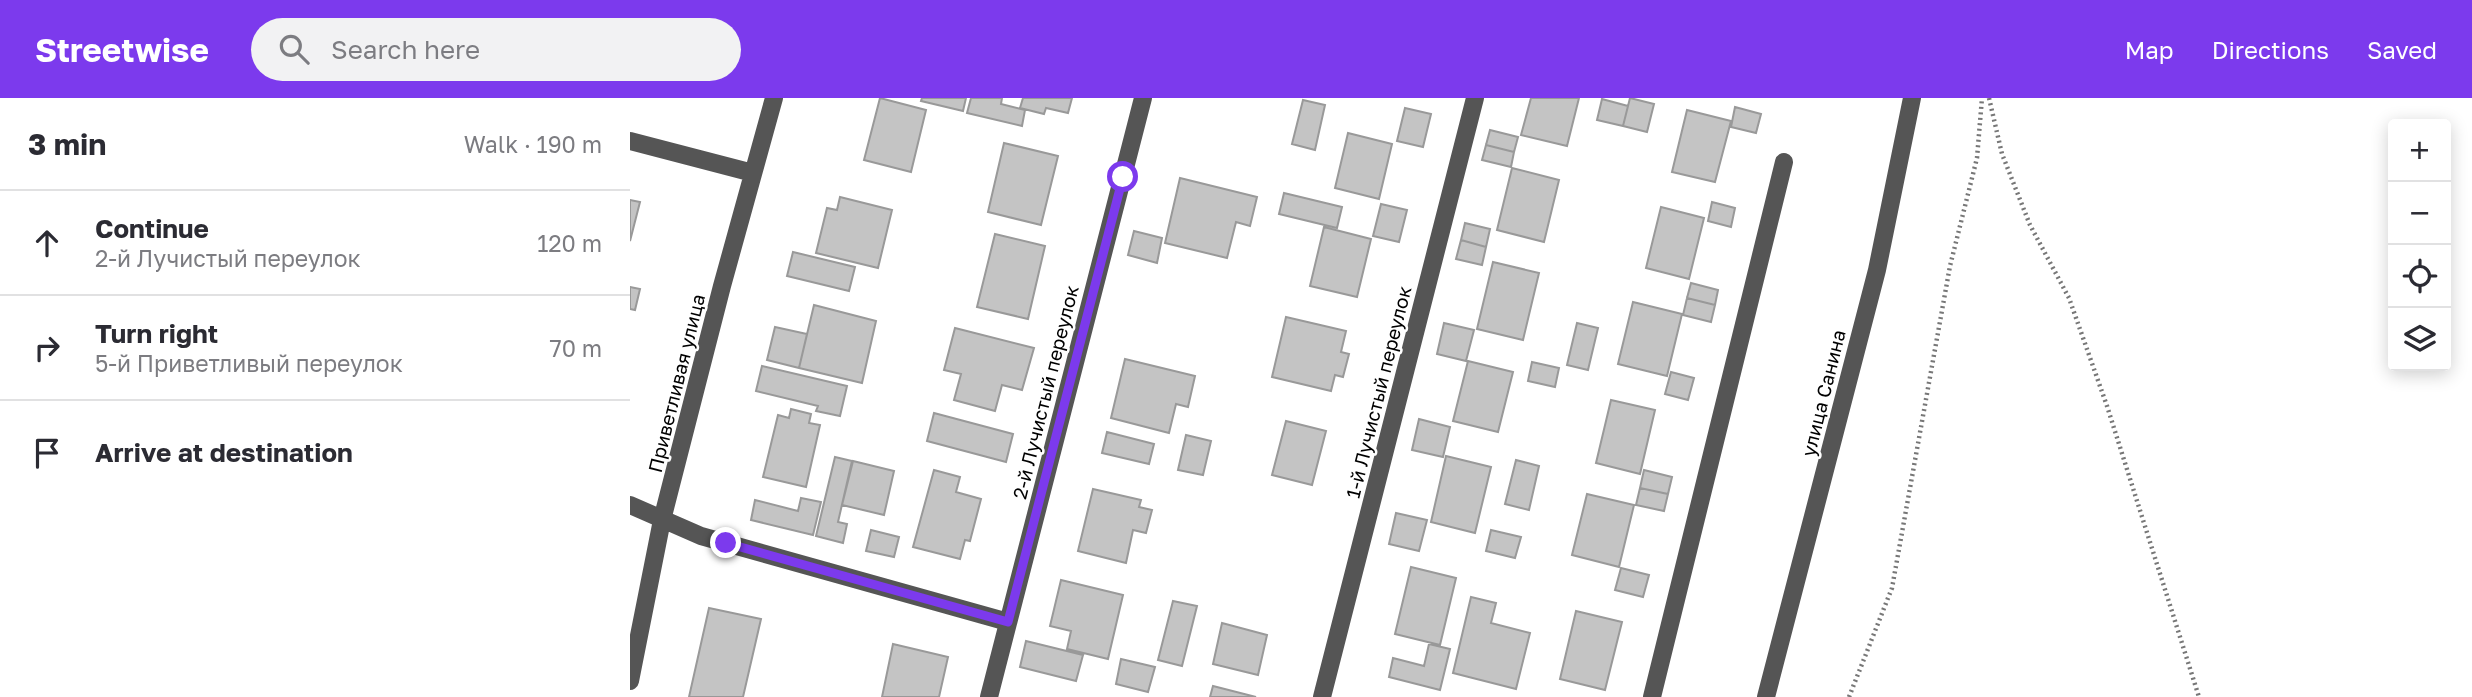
<!DOCTYPE html>
<html lang="en">
<head>
<meta charset="utf-8">
<style>
	:root { --surface:#fff; --page:#f2f2f3; --text:#2b2b33; --muted:#7c7c81; --line:#e1e1e2; --accent:#7c3aed }
	body { margin:0; font-family:"Golos Text",sans-serif; background:var(--page); color:var(--text) }
	.controls { position:absolute; right:21px; top:21px; display:grid; overflow:hidden; border-radius:7px; box-shadow:0 4px 18px #0003 }
	.controls button { width:63px; height:63px; display:grid; place-items:center; padding:0; border:0; border-bottom:2px solid var(--line); background:var(--surface); color:var(--text); font:35px sans-serif }
	.stop { position:absolute; width:21px; height:21px; margin:-16px; border:5px solid #7c3aed; border-radius:50%; background:#fff }
	.stop.end { background:#7c3aed; border-color:#fff; box-shadow:0 2px 7px #0008 }
	.list { margin:0; padding:0; list-style:none }
	h2 { display:flex; justify-content:space-between; align-items:center; height:91px; margin:0; padding:0 28px; font-size:30px }
	h2 small { font-size:23px; font-weight:400; color:var(--muted) }
	.list li { display:grid; grid-template-columns:46px 1fr auto; gap:21px; align-items:center; box-sizing:border-box; height:105px; padding:0 28px; border-top:2px solid var(--line) }
	.list b { display:block; font-size:26px; white-space:nowrap }
	.list p { margin:0; font-size:23px; white-space:nowrap; color:var(--muted) }
	.list em { font-size:23px; font-style:normal; color:var(--muted) }
	.icon { flex:none; width:38px; height:38px; fill:none; stroke:currentColor; stroke-width:2; stroke-linecap:round; stroke-linejoin:round }
	.map { position:relative; flex:none; width:1842px; height:599px; overflow:hidden }
	header { display:flex; align-items:center; gap:42px; box-sizing:border-box; height:98px; padding:0 35px; background:var(--accent); color:#fff }
	header strong { font-size:33px }
	nav { display:flex; gap:38px; margin-inline-start:auto; font-size:24px }
	.search { width:490px; height:63px; background:var(--page); display:flex; align-items:center; gap:18px; box-sizing:border-box; padding:0 24px; border-radius:38px; color:var(--muted); font-size:26px }
	main { display:flex }
	aside { flex:1; background:var(--surface) }
	.map>svg:first-child { display:block }
</style>
</head>
<body>
<header>
<strong>Streetwise</strong>
<div class="search"><svg class="icon" aria-label="search" viewBox="0 0 24 24"><circle cx="10" cy="10" r="6"/><path d="M15 15l6 6"/></svg>Search here</div>
<nav><a>Map</a><a>Directions</a><a>Saved</a></nav>
</header>
<main>
<aside>
<h2>3 min<small>Walk · 190 m</small></h2>
<ul class="list">
<li><svg class="icon" aria-label="ahead" viewBox="0 0 24 24"><path d="M12 20V5M6 11l6-6 6 6"/></svg><div><b>Continue</b><p>2-й Лучистый переулок</p></div><em>120 m</em></li>
<li><svg class="icon" aria-label="right" viewBox="0 0 24 24"><path d="M7 20v-9h11M14 6l5 5-5 5"/></svg><div><b>Turn right</b><p>5-й Приветливый переулок</p></div><em>70 m</em></li>
<li><svg class="icon" aria-label="arrive" viewBox="0 0 24 24"><path d="M6 21V4h12l-3 4 3 4H6"/></svg><div><b>Arrive at destination</b></div></li>
</ul>
</aside>
<div class="map">
<svg width="1842" height="599" viewBox="0 0 1842 599">
	<rect width="100%" height="100%" fill="#fff"/>
	<path fill="#c4c4c4" stroke="#999" stroke-width="2" d="M250,0L296,12L281,74L234,62Z
		M292,0H336L333,13L291,3Z
		M341,0H372L371,6L395,12L392,28L337,15Z
		M393,0H442L438,15L416,10L414,16L390,10Z
		M901,0H949L937,48L891,37Z
		M1000,0L1024,6L1017,34L993,28Z
		M972,1L998,8L993,28L967,22Z
		M673,2L695,7L685,52L662,46Z
		M1105,9L1131,16L1126,35L1101,29Z
		M775,10L801,16L793,49L767,43Z
		M1057,12L1101,23L1085,84L1042,74Z
		M860,32L888,39L884,54L856,47Z
		M718,35L762,46L749,101L705,90Z
		M374,45L428,58L411,127L358,114Z
		M856,47L884,54L881,69L852,62Z
		M882,70L929,82L914,144L867,132Z
		M550,80L627,99L620,128L606,124L597,160L535,145Z
		M654,95L712,109L707,130L649,116Z
		M210,99L262,112L248,170L186,155L197,110L207,112Z
		M0,102L10,104L0,143Z
		M1082,104L1105,110L1101,129L1078,123Z
		M751,106L777,112L769,144L743,138Z
		M1031,109L1074,120L1059,181L1016,170Z
		M835,125L860,131L856,149L831,142Z
		M694,129L741,141L727,199L680,188Z
		M504,133L532,140L527,165L498,157Z
		M365,136L415,148L398,221L347,209Z
		M831,142L856,149L852,167L826,161Z
		M163,154L225,169L219,193L157,178Z
		M863,164L909,175L893,242L847,231Z
		M1061,185L1088,192L1085,207L1057,200Z
		M0,189L10,191L5,212L0,211Z
		M1057,200L1085,207L1081,224L1053,217Z
		M1003,204L1052,216L1037,278L988,266Z
		M184,207L246,223L232,285L169,270Z
		M656,219L716,233L711,254L719,256L713,279L705,277L701,293L642,279Z
		M814,225L844,232L836,263L807,256Z
		M947,225L968,230L958,272L937,267Z
		M145,229L177,236L169,270L137,262Z
		M325,230L404,250L392,292L372,287L365,313L324,302L331,276L314,272Z
		M495,261L565,278L558,309L546,306L539,335L481,320Z
		M838,263L883,274L868,334L823,323Z
		M902,264L929,270L925,289L898,283Z
		M132,268L217,288L210,318L186,313L188,308L126,293Z
		M1041,274L1064,280L1058,302L1035,296Z
		M981,302L1025,312L1010,376L966,365Z
		M161,311L181,316L179,325L190,327L176,389L133,379L148,317L159,320Z
		M304,315L383,336L376,364L297,343Z
		M789,321L820,329L813,359L782,352Z
		M656,323L696,333L682,387L642,377Z
		M477,334L524,346L519,366L472,355Z
		M556,337L581,343L573,377L548,372Z
		M816,358L861,369L845,435L801,424Z
		M205,359L222,363L208,424L217,426L213,445L186,438Z
		M886,362L909,368L899,412L875,406Z
		M223,363L264,373L254,417L212,407Z
		M304,372L330,379L326,394L351,401L340,443L335,442L330,461L283,449Z
		M1014,372L1042,379L1038,396L1010,390Z
		M1010,390L1038,396L1034,413L1006,407Z
		M463,391L511,402L509,409L522,412L516,435L503,432L496,465L448,453Z
		M957,396L1004,407L989,469L942,457Z
		M171,400L191,404L183,437L121,422L125,402L168,413Z
		M766,415L797,422L789,453L759,446Z
		M241,432L269,439L264,459L236,453Z
		M861,432L891,439L885,460L856,453Z
		M781,469L826,480L810,547L765,536Z
		M991,470L1019,477L1013,499L985,492Z
		M431,482L493,497L478,561L437,551L441,533L420,528Z
		M841,499L866,505L861,525L900,535L886,591L823,575Z
		M543,503L567,508L552,568L528,562Z
		M79,510L131,521L113,599H59Z
		M946,513L992,524L975,592L930,581Z
		M592,525L637,537L628,577L583,566Z
		M396,543L453,557L446,583L390,569Z
		M263,546L318,559L309,599H252Z
		M799,546L820,551L810,592L759,579L763,560L794,568Z
		M491,561L525,569L518,594L486,586Z
		M583,588L626,599H580Z"/>
	<g fill="none" stroke-linecap="round" stroke-linejoin="round">
		<path stroke="#777" stroke-width="4.5" stroke-dasharray="2 3.5" stroke-linecap="butt" d="M1359,0L1372,56L1400,127L1439,200L1477,308L1569,599
			M1219,599L1262,490L1320,168L1347,60L1352,0"/>
		<path stroke="#555" stroke-width="18" d="M0,43L123,75
			M0,407L71,438L378,524
			M0,583L32,422L92,188L144,0
			M359,599L513,0
			M692,599L845,0
			M1022,599L1154,64
			M1136,599L1247,172L1282,0"/>
	</g>
	<g fill="none" stroke-linecap="round" stroke-linejoin="round">
		<path stroke="#7c3aed" stroke-width="9" d="M96,445L378,524L493,79"/>
	</g>
	<g text-anchor="middle" dominant-baseline="central" stroke-width="5" stroke-linejoin="round" paint-order="stroke">
		<g font-size="19" fill="#000" stroke="#fff">
			<text transform="translate(46 285) rotate(-76)">Приветливая улица</text>
			<text transform="translate(415 294) rotate(-76)">2-й Лучистый переулок</text>
			<text transform="translate(748 294) rotate(-76)">1-й Лучистый переулок</text>
			<text transform="translate(1193 295) rotate(-76)">улица Санина</text>
		</g>
	</g>
</svg>
<div class="controls">
<button>+</button>
<button>−</button>
<button><svg class="icon" aria-label="locate" viewBox="0 0 24 24"><circle cx="12" cy="12" r="6"/><path d="M12 2v4M12 18v4M2 12h4M18 12h4"/></svg></button>
<button><svg class="icon" aria-label="layers" viewBox="0 0 24 24"><path d="M12 4l9 5-9 5-9-5zM3 14l9 5 9-5"/></svg></button>
</div>
<div class="stop" style="left:493px;top:79px"></div>
<div class="stop end" style="left:96px;top:445px"></div>
</div>
</main>
</body>
</html>
